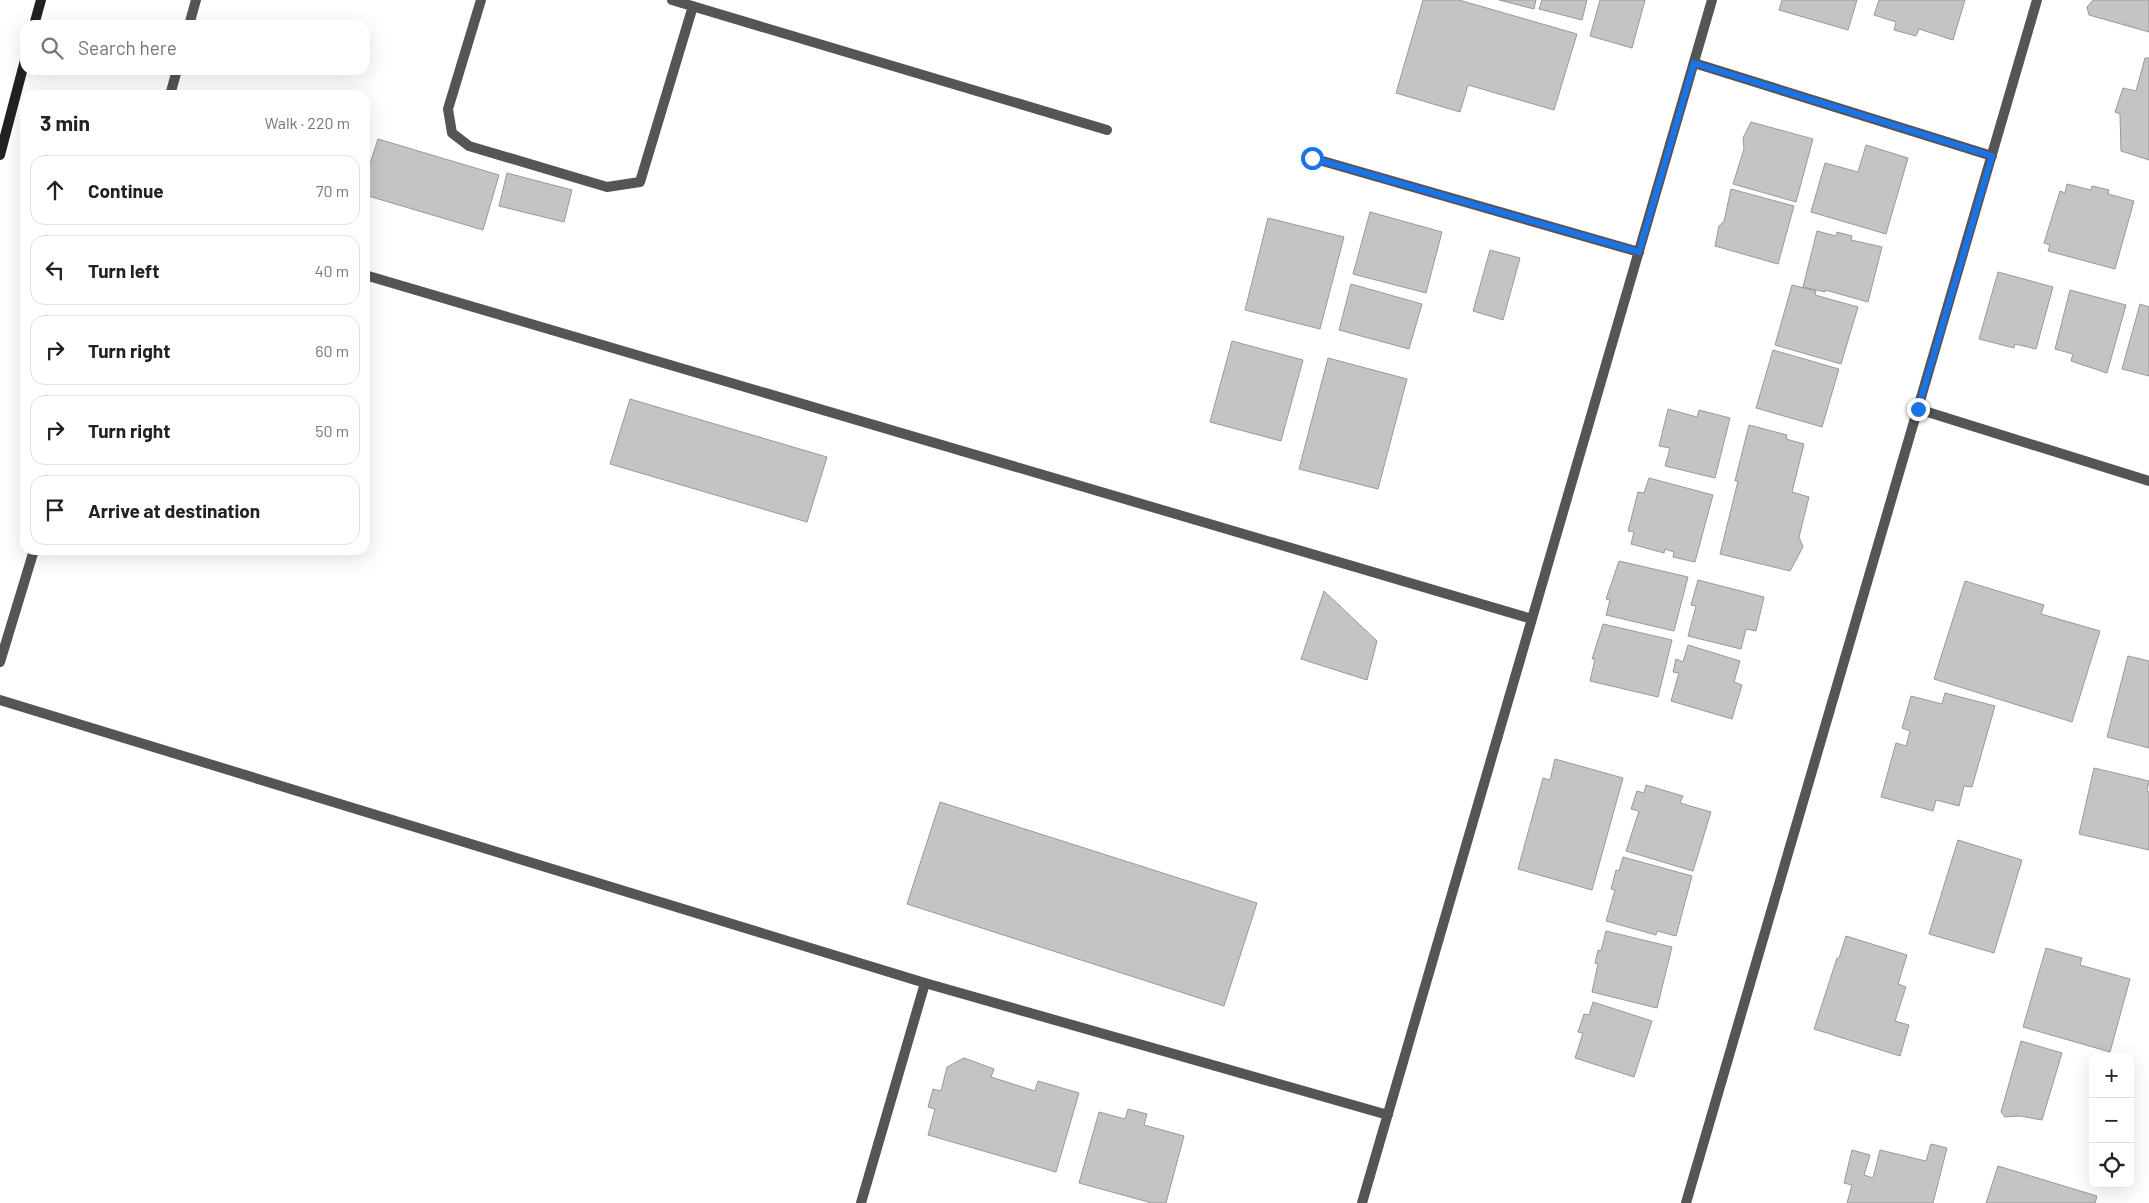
<!DOCTYPE html>
<html lang="en">
<head>
<meta charset="utf-8">
<style>
	:root { --surface:#fff; --page:#f6f6f6; --text:#222; --muted:#767676; --line:#e0e0e0 }
	body { margin:0; font-family:Barlow,sans-serif; background:var(--page); color:var(--text) }
	.controls { position:absolute; right:15px; bottom:15px; display:grid; overflow:hidden; border-radius:10px; box-shadow:0 5px 20px #0002 }
	.controls button { width:45px; height:45px; display:grid; place-items:center; padding:0; border:0; border-bottom:1px solid var(--line); background:var(--surface); color:var(--text); font:25px sans-serif }
	.stop { position:absolute; width:15px; height:15px; margin:-11px; border:4px solid #1a73e8; border-radius:50%; background:#fff }
	.stop.end { background:#1a73e8; border-color:#fff; box-shadow:0 1px 5px #0008 }
	.list { margin:0; padding:0; list-style:none }
	h2 { display:flex; justify-content:space-between; align-items:center; height:65px; margin:0; padding:0 20px; font-size:21px }
	h2 small { font-size:16px; font-weight:400; color:var(--muted) }
	.list li { display:grid; grid-template-columns:32px 1fr auto; gap:15px; align-items:center; box-sizing:border-box; height:70px; margin:0 10px 10px; padding:0 10px; border:1px solid var(--line); border-radius:15px }
	.list b { display:block; font-size:19px; white-space:nowrap }
	.list em { font-size:16px; font-style:normal; color:var(--muted) }
	.icon { flex:none; width:28px; height:28px; fill:none; stroke:currentColor; stroke-width:2; stroke-linecap:round; stroke-linejoin:round }
	.map { position:relative; flex:none; width:2149px; height:1203px; overflow:hidden }
	.search { position:absolute; background:var(--surface); box-shadow:0 5px 20px #0002; left:20px; top:20px; width:350px; height:55px; display:flex; align-items:center; gap:12px; box-sizing:border-box; padding:0 18px; border-radius:15px; color:var(--muted); font-size:19px }
	.panel { position:absolute; background:var(--surface); box-shadow:0 5px 20px #0002; left:20px; top:90px; width:350px; height:465px; border-radius:15px }
	.map>svg:first-child { display:block }
</style>
</head>
<body>
<div class="map">
<svg width="2149" height="1203" viewBox="0 0 2149 1203">
	<rect width="100%" height="100%" fill="#fff"/>
	<path fill="#c4c4c4" stroke="#999" d="M1423,0H1459L1577,34L1554,110L1468,85L1460,112L1396,93Z
		M1499,0H1536L1534,9Z
		M1542,0H1587L1582,20L1539,9Z
		M1600,0H1645L1632,48L1590,36Z
		M1782,0H1857L1848,30L1779,10Z
		M1879,0H1965L1953,40L1919,29L1916,36L1894,30L1896,22L1874,15Z
		M2149,0V32L2089,15L2087,7L2093,0Z
		M2145,58H2149V160L2121,151L2120,114L2115,112L2123,88L2136,91Z
		M1751,122L1813,139L1796,202L1733,184L1744,149L1743,138Z
		M378,139L499,175L483,230L365,195V179Z
		M1866,145L1908,158L1886,234L1811,212L1825,163L1858,172Z
		M507,173L572,190L564,222L499,206Z
		M2067,184L2091,190L2092,186L2109,190L2108,194L2134,201L2115,269L2048,251L2050,245L2044,243L2060,191L2065,193Z
		M1731,189L1794,206L1778,264L1715,246L1719,226L1724,221Z
		M1370,212L1442,232L1426,293L1353,274Z
		M1268,218L1344,237L1320,329L1245,310Z
		M1817,231L1836,236L1837,232L1852,236L1851,240L1882,247L1868,302L1825,290V292L1803,287Z
		M1490,250L1520,258L1503,320L1473,311Z
		M1998,272L2053,287L2036,349L2015,344L2014,348L1979,339Z
		M1351,284L1422,304L1409,349L1339,330Z
		M1792,285L1816,291L1815,295L1858,307L1841,364L1775,345Z
		M2070,290L2126,305L2107,373L2071,361L2073,354L2055,349Z
		M2140,304L2149,307V376L2122,369Z
		M1232,341L1303,360L1281,441L1210,422Z
		M1773,350L1839,369L1822,427L1756,408Z
		M1328,358L1407,379L1378,489L1299,469Z
		M630,399L827,457L807,522L610,464Z
		M1668,409L1697,417L1699,410L1730,418L1715,478L1665,466L1670,448L1659,446Z
		M1749,425L1787,435L1786,439L1804,444L1792,492L1809,497L1799,537L1803,547L1790,571L1720,554L1738,481H1735Z
		M1649,478L1713,495L1695,562L1673,557L1674,552L1665,549L1664,553L1631,544L1634,532L1628,531L1638,492L1644,493Z
		M1619,561L1688,577L1674,631L1606,615L1610,600L1606,599Z
		M1698,580L1764,597L1756,631L1746,629L1741,649L1688,636L1696,606L1691,605Z
		M1965,581L2044,605L2041,614L2100,631L2072,722L1934,679Z
		M1324,591L1377,641L1367,680L1301,659Z
		M1603,624L1672,640L1658,697L1590,681L1595,659H1592Z
		M1688,645L1740,661L1734,682L1742,685L1732,719L1671,701L1679,673L1673,672L1676,659L1683,662Z
		M2128,656L2149,661V748L2107,737Z
		M1945,693L1995,706L1972,787L1964,786L1959,806L1936,800L1933,811L1881,797L1896,743L1906,746L1910,731L1902,728L1911,696L1942,704Z
		M1555,759L1623,778L1592,890L1518,869L1543,778L1550,780Z
		M2094,768L2149,781L2147,791L2149,792V850L2079,834Z
		M1646,785L1683,796L1680,803L1711,812L1693,871L1626,851L1639,811L1631,809L1637,791L1644,793Z
		M940,802L1257,903L1224,1006L907,904Z
		M1958,840L2022,860L1994,953L1929,934Z
		M1623,857L1692,876L1676,936L1657,931L1656,935L1606,921L1615,890L1611,889L1616,870L1619,871Z
		M1606,931L1672,947L1657,1008L1592,992L1598,964L1595,963L1598,950L1601,951Z
		M1846,936L1907,955L1898,984L1906,987L1895,1021L1909,1025L1900,1056L1814,1029L1837,958H1839Z
		M2046,948L2082,958L2080,965L2130,979L2110,1052L2023,1027Z
		M1593,1002L1652,1021L1634,1077L1575,1058L1583,1033L1578,1032L1584,1014L1589,1015Z
		M2021,1041L2062,1053L2042,1120L2020,1116L2005,1117L2001,1112Z
		M964,1058L994,1069L991,1077L1035,1091L1038,1081L1079,1093L1056,1172L928,1135L935,1109L928,1107L933,1089L941,1091L947,1067Z
		M1128,1109L1147,1114L1144,1125L1184,1136L1166,1203H1152L1079,1183L1099,1112L1125,1119Z
		M1931,1144L1947,1148L1933,1203H1847L1852,1185L1844,1183L1852,1150L1870,1155L1864,1175L1873,1178L1880,1150L1926,1161Z
		M1998,1166L2097,1196L2095,1203H1986Z"/>
	<g fill="none" stroke-linecap="round" stroke-linejoin="round">
		<path stroke="#555" stroke-width="10" d="M481,0L448,109L452,133L469,146L607,187L640,182L693,6
			M672,0L1107,130
			M1312,158L1639,252"/>
		<path stroke="#555" stroke-width="10" d="M189,25L196,0
			M1694,63L1992,156
			M170,95L177,70
			M365,275L1532,619
			M1918,409L2149,481
			M0,662L34,550
			M0,700L925,983L1388,1115
			M861,1203L925,983
			M1362,1203L1712,0
			M1686,1203L2037,0"/>
		<path stroke="#222" stroke-width="10" d="M34,25L41,0
			M0,155L25,60"/>
	</g>
	<g fill="none" stroke-linecap="round" stroke-linejoin="round">
		<path stroke="#1a73e8" stroke-width="6" d="M1312,158L1639,252L1694,63L1992,156L1918,409"/>
	</g>
</svg>
<div class="controls">
<button>+</button>
<button>−</button>
<button><svg class="icon" aria-label="locate" viewBox="0 0 24 24"><circle cx="12" cy="12" r="6"/><path d="M12 2v4M12 18v4M2 12h4M18 12h4"/></svg></button>
</div>
<div class="stop" style="left:1312px;top:158px"></div>
<div class="stop end" style="left:1918px;top:409px"></div>
<div class="search"><svg class="icon" aria-label="search" viewBox="0 0 24 24"><circle cx="10" cy="10" r="6"/><path d="M15 15l6 6"/></svg>Search here</div>
<section class="panel">
<h2>3 min<small>Walk · 220 m</small></h2>
<ul class="list">
<li><svg class="icon" aria-label="ahead" viewBox="0 0 24 24"><path d="M12 20V5M6 11l6-6 6 6"/></svg><div><b>Continue</b></div><em>70 m</em></li>
<li><svg class="icon" aria-label="left" viewBox="0 0 24 24"><path d="M17 20v-9H6M10 6l-5 5 5 5"/></svg><div><b>Turn left</b></div><em>40 m</em></li>
<li><svg class="icon" aria-label="right" viewBox="0 0 24 24"><path d="M7 20v-9h11M14 6l5 5-5 5"/></svg><div><b>Turn right</b></div><em>60 m</em></li>
<li><svg class="icon" aria-label="right" viewBox="0 0 24 24"><path d="M7 20v-9h11M14 6l5 5-5 5"/></svg><div><b>Turn right</b></div><em>50 m</em></li>
<li><svg class="icon" aria-label="arrive" viewBox="0 0 24 24"><path d="M6 21V4h12l-3 4 3 4H6"/></svg><div><b>Arrive at destination</b></div></li>
</ul>
</section>
</div>
</body>
</html>
